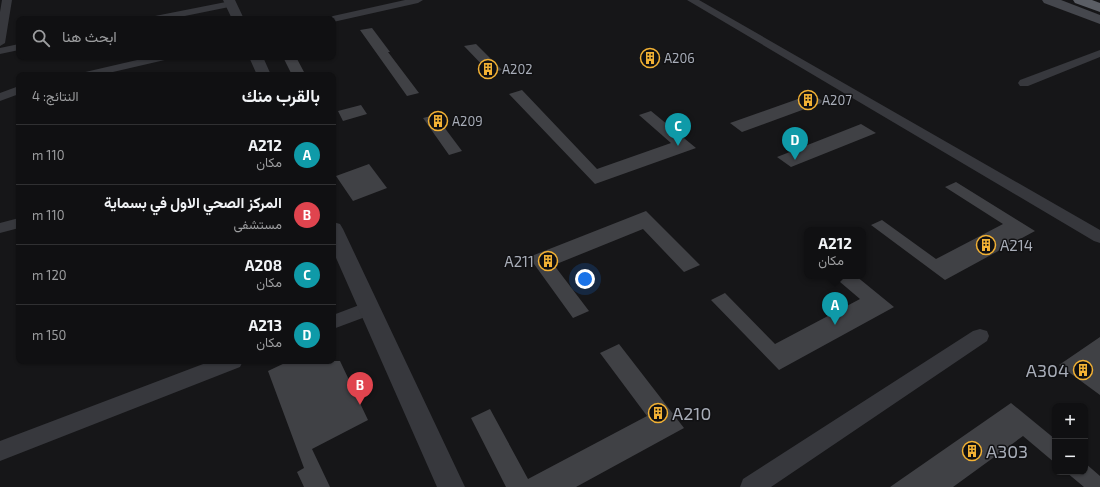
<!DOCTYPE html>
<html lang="ar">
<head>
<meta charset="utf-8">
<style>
	:root { --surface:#101012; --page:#1e1e20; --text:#f1f3f6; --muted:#9c9d9f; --line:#303032; --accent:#7c3aed }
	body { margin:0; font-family:"Exo 2",Vazirmatn,sans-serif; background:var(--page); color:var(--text); direction:rtl }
	.controls { position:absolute; right:12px; bottom:12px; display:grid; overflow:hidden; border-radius:8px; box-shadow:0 1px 3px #0004 }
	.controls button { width:36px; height:36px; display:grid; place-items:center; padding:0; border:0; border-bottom:1px solid var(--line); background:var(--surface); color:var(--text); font:20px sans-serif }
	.you { position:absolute; left:585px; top:279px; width:14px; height:14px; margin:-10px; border:3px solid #fff; border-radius:50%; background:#1a73e8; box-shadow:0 0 0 6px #1a73e833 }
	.badge { display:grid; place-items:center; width:26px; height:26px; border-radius:50%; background:var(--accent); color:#fff; font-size:13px; font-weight:700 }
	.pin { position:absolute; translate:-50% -33px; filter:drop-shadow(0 1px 2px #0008) }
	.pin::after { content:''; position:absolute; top:21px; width:14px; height:12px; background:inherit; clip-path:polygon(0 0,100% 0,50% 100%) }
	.popup { position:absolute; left:804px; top:227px; width:62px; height:52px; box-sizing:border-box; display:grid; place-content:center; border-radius:8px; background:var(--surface); filter:drop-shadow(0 1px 3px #0005); font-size:13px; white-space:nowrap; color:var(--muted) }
	.popup b { font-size:15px; color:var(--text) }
	.popup::after { content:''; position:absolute; left:50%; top:100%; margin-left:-8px; border:8px solid transparent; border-top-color:var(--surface) }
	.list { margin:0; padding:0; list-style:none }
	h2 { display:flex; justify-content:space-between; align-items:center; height:52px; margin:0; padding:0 16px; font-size:17px }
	h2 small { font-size:13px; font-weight:400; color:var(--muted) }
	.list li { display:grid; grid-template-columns:26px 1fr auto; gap:12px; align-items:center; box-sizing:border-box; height:60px; padding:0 16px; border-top:1px solid var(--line) }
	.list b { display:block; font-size:15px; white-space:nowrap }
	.list p { margin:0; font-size:13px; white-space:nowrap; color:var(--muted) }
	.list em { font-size:13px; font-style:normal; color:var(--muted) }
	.icon { flex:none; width:22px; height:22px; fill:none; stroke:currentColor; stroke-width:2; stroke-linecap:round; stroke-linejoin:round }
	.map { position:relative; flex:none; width:1100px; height:487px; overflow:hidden; direction:ltr }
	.search { position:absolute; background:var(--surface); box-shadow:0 1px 3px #0004; left:16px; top:16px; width:320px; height:44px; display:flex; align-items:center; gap:10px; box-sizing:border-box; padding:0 14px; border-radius:8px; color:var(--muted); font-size:15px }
	.panel { position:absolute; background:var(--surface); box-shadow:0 1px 3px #0004; left:16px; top:72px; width:320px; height:292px; border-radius:8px; direction:rtl }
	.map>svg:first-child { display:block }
</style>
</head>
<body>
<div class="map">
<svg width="1100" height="487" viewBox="0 0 1100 487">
	<rect width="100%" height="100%" fill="#161618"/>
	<path fill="#404145" d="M372,28L390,52H388L419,93L407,96L360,30Z
		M476,44L502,70L490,73L464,46Z
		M283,57H296L304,72L292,75Z
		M522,90L597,169L671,143L639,115L651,111L696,148L595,184L509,94Z
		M812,94L824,102L742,132L730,123Z
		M361,105L367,114L343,121L338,111Z
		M435,115L462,151L449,155L423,118Z
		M861,124L876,133L791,167L777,157Z
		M369,164L387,188L353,201L336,176Z
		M956,182L1035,231L945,280L871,225L882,220L936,259L1003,224L945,187Z
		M646,211L700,265L684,272L643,229L554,265L589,311L573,318L529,257Z
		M833,276H856L894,307L779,370L711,300L725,293L775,344L860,299Z
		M1100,337V395L1059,365Z
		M619,344L684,428L576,487H506L471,418L490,409L528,479L647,416L600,353Z
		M289,361H340L368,420L312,449L330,487H304L297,472L304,468L268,371Z
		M1011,403L1055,439V463L1023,436L953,487H890Z
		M1085,463L1100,476V487H1084L1066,472H1085Z"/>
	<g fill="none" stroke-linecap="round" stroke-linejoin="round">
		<path fill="#37383d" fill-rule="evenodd" d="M2,0H12L5,43L0,46V12Z
			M405,0H423L418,3L333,22V19H328L333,16Z
			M687,0H699L1100,230V243L1094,241Z
			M231,1L236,4L234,6L170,19H150L155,16Z
			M19,44V50L0,54V48Z
			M1100,50V57L1028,86H1020L1018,83L1020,80Z
			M150,57H171L169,59L100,75H79L81,73Z
			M19,86V94L0,101V93Z
			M19,218V228L0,233V223Z
			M370,301L376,303L379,308L376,313L333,329V315Z
			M980,329L987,331L989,336L987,341L771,487H740L743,479L973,331Z
			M211,361H243L240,367L0,461V441Z"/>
		<path fill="#37383d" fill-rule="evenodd" d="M223,0H235L244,19H232Z
			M249,57H263L271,75H257Z
			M333,222L340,224L343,229L465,487H437L333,251Z"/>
		<path fill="#45474d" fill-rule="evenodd" d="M1042,0H1061L1100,15V24L1044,3Z"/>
		<path fill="#5b5e65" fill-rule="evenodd" d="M1073,0H1092L1100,3V12L1075,3Z"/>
	</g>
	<defs>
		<g id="building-ring" transform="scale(1)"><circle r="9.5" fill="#111113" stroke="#f2b134" stroke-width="1.5"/><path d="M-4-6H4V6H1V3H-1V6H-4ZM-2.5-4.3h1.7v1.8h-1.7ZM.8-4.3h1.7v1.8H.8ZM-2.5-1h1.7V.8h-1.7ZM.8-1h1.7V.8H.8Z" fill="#f2b134"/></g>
	</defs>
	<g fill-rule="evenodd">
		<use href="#building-ring" x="650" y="58"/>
		<use href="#building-ring" x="488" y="69"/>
		<use href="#building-ring" x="808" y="100"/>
		<use href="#building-ring" x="438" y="121"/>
		<use href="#building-ring" x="986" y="245"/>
		<use href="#building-ring" x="548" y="261"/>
		<use href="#building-ring" x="1083" y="370"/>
		<use href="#building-ring" x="658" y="413"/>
		<use href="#building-ring" x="972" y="451"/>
	</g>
	<g text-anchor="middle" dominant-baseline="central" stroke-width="3" stroke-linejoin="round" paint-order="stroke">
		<g font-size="13" fill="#a8adb8" stroke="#111113" text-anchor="start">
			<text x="664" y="58">A206</text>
			<text x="502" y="69">A202</text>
			<text x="822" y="100">A207</text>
			<text x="452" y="121">A209</text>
		</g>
		<g font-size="15" fill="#a8adb8" stroke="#111113" text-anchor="start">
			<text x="1000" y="245">A214</text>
			<text x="534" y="261" text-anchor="end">A211</text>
		</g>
		<g font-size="18" fill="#a8adb8" stroke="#111113" text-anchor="start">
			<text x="1069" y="370" text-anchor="end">A304</text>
			<text x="672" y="413">A210</text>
			<text x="986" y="451">A303</text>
		</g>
	</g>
</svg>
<div class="controls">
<button>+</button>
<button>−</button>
</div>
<div class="you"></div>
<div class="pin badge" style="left:835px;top:325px;background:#0f9aa8">A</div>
<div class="popup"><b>A212</b>مكان</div>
<div class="pin badge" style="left:360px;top:405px;background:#e0444e">B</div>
<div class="pin badge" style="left:678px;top:146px;background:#0f9aa8">C</div>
<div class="pin badge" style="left:795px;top:160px;background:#0f9aa8">D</div>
<div class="search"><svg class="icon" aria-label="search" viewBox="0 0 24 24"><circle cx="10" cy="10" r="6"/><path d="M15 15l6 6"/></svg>ابحث هنا</div>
<section class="panel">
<h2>بالقرب منك<small>النتائج: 4</small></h2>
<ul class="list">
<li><span class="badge" style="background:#0f9aa8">A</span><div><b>A212</b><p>مكان</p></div><em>110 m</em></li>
<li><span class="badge" style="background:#e0444e">B</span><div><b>المركز الصحي الاول في بسماية</b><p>مستشفى</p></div><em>110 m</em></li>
<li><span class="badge" style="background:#0f9aa8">C</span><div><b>A208</b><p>مكان</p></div><em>120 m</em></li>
<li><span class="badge" style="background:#0f9aa8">D</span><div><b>A213</b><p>مكان</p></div><em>150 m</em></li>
</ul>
</section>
</div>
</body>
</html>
